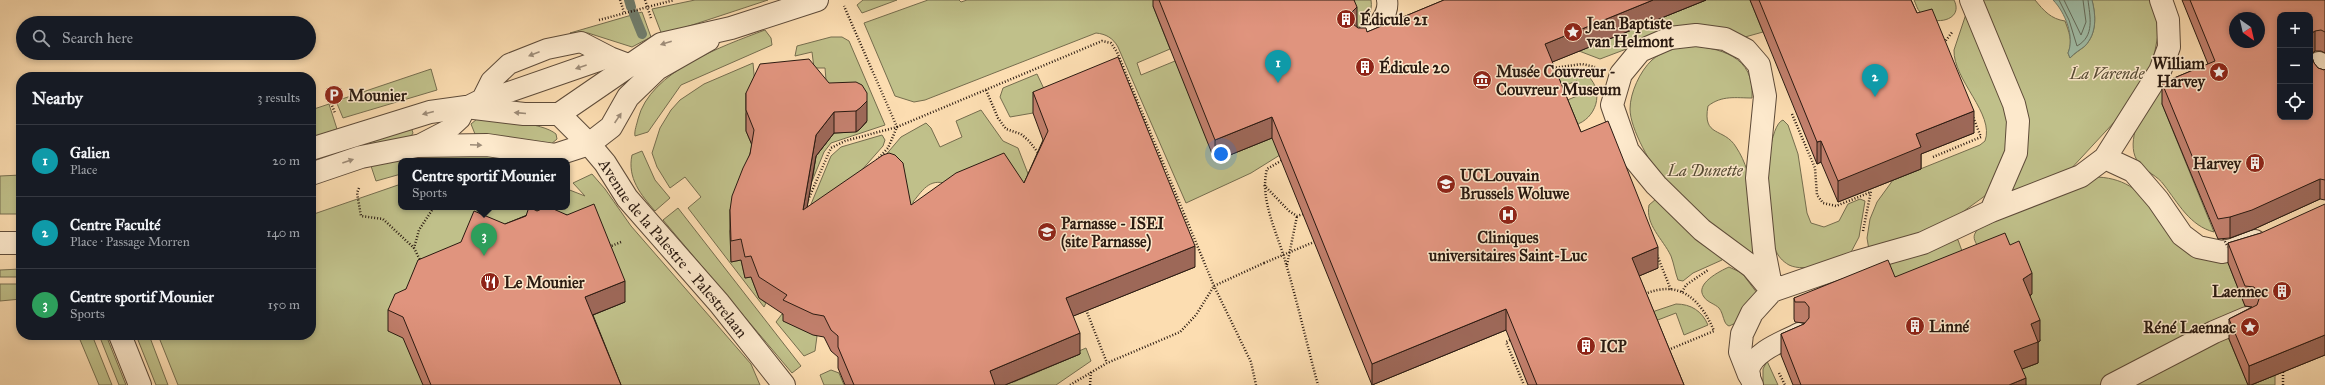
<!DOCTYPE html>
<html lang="en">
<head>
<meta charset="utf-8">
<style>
	:root { --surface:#171b24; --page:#20242c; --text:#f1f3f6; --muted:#9ea1a6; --line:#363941; --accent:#c59692 }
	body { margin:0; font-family:"IM FELL Great Primer",serif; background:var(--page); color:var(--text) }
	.controls { position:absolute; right:12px; top:12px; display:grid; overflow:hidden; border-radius:8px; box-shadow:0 2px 6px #0003 }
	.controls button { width:36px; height:36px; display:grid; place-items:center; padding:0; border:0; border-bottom:1px solid var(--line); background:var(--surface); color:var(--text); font:20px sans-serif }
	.compass { position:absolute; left:2229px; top:12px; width:36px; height:36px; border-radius:50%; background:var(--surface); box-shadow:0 2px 6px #0003; rotate:146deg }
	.you { position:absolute; left:1221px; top:154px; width:14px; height:14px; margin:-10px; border:3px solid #fff; border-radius:50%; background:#1a73e8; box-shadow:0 0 0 6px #1a73e833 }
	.badge { display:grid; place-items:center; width:26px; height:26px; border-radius:50%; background:var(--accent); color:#fff; font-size:13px; font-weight:700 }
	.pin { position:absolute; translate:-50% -33px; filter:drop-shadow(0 1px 2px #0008) }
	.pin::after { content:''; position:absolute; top:21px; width:14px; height:12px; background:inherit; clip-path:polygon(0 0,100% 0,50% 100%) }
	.popup { position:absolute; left:398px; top:158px; width:172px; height:52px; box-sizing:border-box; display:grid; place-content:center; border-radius:8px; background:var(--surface); filter:drop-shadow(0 1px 3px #0005); font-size:13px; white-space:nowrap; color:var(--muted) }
	.popup b { font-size:15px; color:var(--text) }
	.popup::after { content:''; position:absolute; left:50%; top:100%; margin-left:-8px; border:8px solid transparent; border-top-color:var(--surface) }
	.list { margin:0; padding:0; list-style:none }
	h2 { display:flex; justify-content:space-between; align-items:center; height:52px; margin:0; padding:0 16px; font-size:17px }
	h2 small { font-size:13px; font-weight:400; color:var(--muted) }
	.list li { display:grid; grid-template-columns:26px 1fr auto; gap:12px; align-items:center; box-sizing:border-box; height:72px; padding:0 16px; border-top:1px solid var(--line) }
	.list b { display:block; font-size:15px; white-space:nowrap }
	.list p { margin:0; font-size:13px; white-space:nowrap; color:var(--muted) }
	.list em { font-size:13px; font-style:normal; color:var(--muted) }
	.icon { flex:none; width:22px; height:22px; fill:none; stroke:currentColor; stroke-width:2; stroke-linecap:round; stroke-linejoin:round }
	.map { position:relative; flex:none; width:2325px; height:385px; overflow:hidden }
	.search { position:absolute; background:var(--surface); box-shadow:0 2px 6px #0003; left:16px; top:16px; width:300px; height:44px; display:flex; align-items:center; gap:10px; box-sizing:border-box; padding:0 14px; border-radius:22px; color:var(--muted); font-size:15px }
	.panel { position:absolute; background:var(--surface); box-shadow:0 2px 6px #0003; left:16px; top:72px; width:300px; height:268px; border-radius:16px }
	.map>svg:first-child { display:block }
</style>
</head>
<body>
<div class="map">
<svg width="2325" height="385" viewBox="0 0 2325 385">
	<rect width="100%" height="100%" fill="#fcddb1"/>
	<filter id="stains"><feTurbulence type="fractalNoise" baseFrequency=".005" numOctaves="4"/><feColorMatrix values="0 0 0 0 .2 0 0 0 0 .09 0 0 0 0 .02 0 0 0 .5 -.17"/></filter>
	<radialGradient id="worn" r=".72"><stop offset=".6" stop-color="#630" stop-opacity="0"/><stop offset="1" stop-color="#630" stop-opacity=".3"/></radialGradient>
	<path fill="#c0c08a" stroke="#756d4e" d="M695,0H768L662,35L652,9Z
		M863,0H897L862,13L857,5Z
		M928,0H959L961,2L967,0H1167L1153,6L1170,49L1137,63L1141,75L1175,61L1370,99L1251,173L1186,203L1118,47C1113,38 1106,34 1096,33L925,100L914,102L895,96L864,23Z
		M1330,0H1371C1373,12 1367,21 1357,28Z
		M1706,0H1750L1763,32L1745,37L1730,33L1666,34L1600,59L1579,51Z
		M1914,0H1954C1965,22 1930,27 1920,12C1917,9 1916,4 1914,0Z
		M1979,0H2035C2044,11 2051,19 2065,21C2069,32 2073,41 2068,53L2070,58C2075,53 2080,50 2085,46C2097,33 2096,16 2092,0H2152L2159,26L2158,35L2153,61L2140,88L2118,118L2068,172L2012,192L2010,188L2025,155Z
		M1967,11L2005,100L2010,145L1993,190L1953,219L1926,231L1869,250L1867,238L1870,219L1877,202L1893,180L1980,145L1985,141C1995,114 1953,80 1954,50Z
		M642,12L651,37L632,47L588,33H570Z
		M765,30L771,38L772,45L681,85L648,132L635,136C634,131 637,124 638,119C650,71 723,46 765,30Z
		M831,37H842L849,41L885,125L831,143L824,152L808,191L813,178L816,156L827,142L830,134L857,131L867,122L828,104L825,68H814L812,52L795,56L797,46Z
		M1685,45C1720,48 1755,55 1752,98C1736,98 1722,95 1708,106C1702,138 1724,127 1736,147C1756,177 1753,215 1755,250L1752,254L1741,253C1716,229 1688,207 1665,182C1652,167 1630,129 1630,109C1630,93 1640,71 1652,60C1661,52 1674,49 1685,45Z
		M753,63L755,85L746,114V131L754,150L730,231L731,262L741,260L745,278L751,277L759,298L766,303L764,307L688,208L701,197L685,177L670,188L657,167L652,153L660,128L671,110L680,100L704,84Z
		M431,69L437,90L343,118L336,101Z
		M1567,70C1574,71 1582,71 1588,76C1605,92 1596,119 1575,125L1560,103L1582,94L1577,81L1554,89L1549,77Z
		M1037,74L1052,106L1033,113L1010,117L1000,97L1003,88Z
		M2168,82L2162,104L2214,232C2190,226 2178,203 2164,185C2158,176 2146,172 2139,163C2125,147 2139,114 2150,99C2154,92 2163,87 2168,82Z
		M329,104L337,129L311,138V110Z
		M981,110L1003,141L1018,148L1037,197L950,185C931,177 924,188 913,202L914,208L872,171L901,137L926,123L931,128L940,147L962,137L956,121Z
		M477,119C495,120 542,122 556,134L557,139L550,145L475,134L471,124Z
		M1783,120L1788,125L1798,154L1807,213L1811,223L1824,227L1839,221L1848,204L1860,199L1865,201L1859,237L1849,256C1831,261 1806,273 1789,265C1782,261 1778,256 1775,249C1770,238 1766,208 1766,195C1765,181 1770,124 1783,120Z
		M411,127L413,133L410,138L365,148L362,139Z
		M882,135L885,140L883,146L853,180L804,221L831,156L841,147Z
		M642,151L655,180L670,198L655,211C641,195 627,178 632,155Z
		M493,154L528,161H401V174L376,181L370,163L409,156Z
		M592,174L605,189L631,226L751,364L760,385H178L158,335H311V215L401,184V207H567V189L585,196L573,183Z
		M21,175V214H0V176Z
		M2094,177C2121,177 2141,189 2154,212C2157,217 2161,226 2166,229C2191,243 2220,251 2246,262L2230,268L2248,313L2105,385H2020L2014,372L2031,345L2040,341L1977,245C1973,238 1973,235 1978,229Z
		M1656,199L1724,257L1722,260L1693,273L1683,281L1678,280C1675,272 1674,264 1671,256C1663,239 1645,225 1649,205Z
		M678,208L801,366L792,373L663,220Z
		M1954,238L1958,240L1962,251L1891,288L1802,297L1830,282Z
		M1729,267L1742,273L1757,293L1738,322L1729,326C1723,324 1724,314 1719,308C1715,304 1707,302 1704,297C1694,284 1720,271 1729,267Z
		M21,269V277H0V270Z
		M0,284H21V299L0,301Z
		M1676,304C1691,304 1702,311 1708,325L1684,335L1676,313L1650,323L1646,314Z
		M782,314L786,317L783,320L786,322L817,336L815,351L804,356L776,322Z
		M78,335H92L112,385H99Z
		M99,335H106L126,385H119Z
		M136,335H149L168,385H156Z
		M2228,337L2248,385H2124Z
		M1086,348L1091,361L1056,385H987L1014,382L1080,354L1079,351Z
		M1767,361L1778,385H1763V369Z
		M831,370L839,373L844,385H824L820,375Z
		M2275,375V385H2251Z"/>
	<path fill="#a0bda7" stroke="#717c6b" d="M2053,0H2092C2096,16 2097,33 2085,46C2080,50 2074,53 2070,58L2068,53C2075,37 2065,12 2053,0Z"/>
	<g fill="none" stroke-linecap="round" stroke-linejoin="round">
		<path stroke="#656c5c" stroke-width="1" d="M2059,0L2069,20L2077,46C2095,36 2090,17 2088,0
			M2064,0L2081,35L2086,22L2083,0"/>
		<path stroke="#717c6b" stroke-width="10" d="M629,0L631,7
			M634,14L642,34"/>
		<g stroke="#5e4b39" stroke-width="22">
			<path id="service" d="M1362,39C1373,31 1390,16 1387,0
				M482,99L491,81L509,64L547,49L581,42L610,57
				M417,146L448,130L460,119L466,107L482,99L506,93L610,57L631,65
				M1753,385C1751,380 1748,375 1749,370C1754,351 1784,341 1799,333"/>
		</g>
		<g stroke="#5e4b39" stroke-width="24">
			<path id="pedestrian" d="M1971,0L2014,104L2018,121L2016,153L1991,211
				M1696,35L1725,39L1746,50L1759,65L1765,96L1757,178L1764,250L1772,291L1752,267L1702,230L1656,185L1628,151L1612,105L1621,74L1640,51L1670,38Z
				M2319,63L2325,78
				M2105,158L2133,171L2158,200L2182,235L2198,247L2222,252L2232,250L2255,241
				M1749,375L1740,352L1742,334L1752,313L1772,291L1856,262L1923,243L1991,211L2081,176L2105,158L2160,71L2169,47L2168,20L2161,0
				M2112,385L2214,332L2247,318"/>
		</g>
		<g stroke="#5e4b39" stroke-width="24">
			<path id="minor" d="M559,114L661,44L731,28L817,0
				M589,144L611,127L628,97L657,69L708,40
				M120,335L140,385"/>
		</g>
		<g stroke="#5e4b39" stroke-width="24">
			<g id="tertiary">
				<path id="s1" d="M311,149L430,112L466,107L524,114H559L589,144L605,163L627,198L719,303L784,385"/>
				<path d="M311,174L361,157L417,146L487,145L555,155L589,144"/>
				<path d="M0,243H21"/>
			</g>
		</g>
		<path stroke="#2a1a11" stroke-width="2.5" stroke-dasharray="1 2" stroke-linecap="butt" d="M620,0L624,12
			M645,0L651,18
			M599,20L674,0
			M1944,43L1953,31
			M1553,68L1582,64L1595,67
			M2191,69L2202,67
			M986,90L998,118L1006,129L1021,134L1029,141L1039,154
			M331,103L335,113
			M1792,114L1815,168L1817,195L1823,203L1836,206L1871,192
			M1933,157L1981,137L1973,117
			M1284,159L1267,169C1259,200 1278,234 1286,264C1298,304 1307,345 1318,385
			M877,160L888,148L897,127L1102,41L1111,43L1117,52L1214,286L1251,362L1256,385
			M1264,185L1289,211L1297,216L1303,214
			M359,188L357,193L361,216L383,219L414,248
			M808,200L831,148L845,141L897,127L844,6
			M1863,231L1871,191
			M609,247L621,242
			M1657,255L1671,290
			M421,262L414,248L419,230L434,207
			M1287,265L1297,216
			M1682,292L1686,285L1708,270
			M1645,294C1680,279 1701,300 1714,331L1668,350
			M1085,307L1107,363
			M1510,340L1506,342L1524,385
			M2283,372V385
			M1779,373L1785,385
			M1070,385L1107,363L1180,332L1196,315L1214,286L1264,263
			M1090,385L1091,372"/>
		<use href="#service" stroke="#fde9cc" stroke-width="20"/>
		<use href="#pedestrian" stroke="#fde9cc" stroke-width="22"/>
		<use href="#minor" stroke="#fde9cc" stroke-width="22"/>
		<use href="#tertiary" stroke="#fde9cc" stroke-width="22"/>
		<path stroke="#2a1a11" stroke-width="2.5" stroke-dasharray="1 2" stroke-linecap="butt" d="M2222,236L2228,247
			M1264,263L1314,242"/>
	</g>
	<path fill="#c17f6c" stroke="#2a1a11" d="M1153,0H1354L1357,28L1367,32L1444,0H1706L1552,62L1581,132L1658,268L1639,276L1684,385H1528L1506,330L1372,385L1272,138L1215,161L1153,6Z
		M1750,0H1911L1917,13L1974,133L1921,154V169L1838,202L1821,162L1817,164Z
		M2182,0H2325V53L2321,51H2315L2311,54L2314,63L2318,68L2324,70L2325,69V200L2320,199L2252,230L2230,238L2218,239L2162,104V83L2208,64Z
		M829,83L867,121L860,129L856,132L834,133L816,156L807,207L911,205L1024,183L1043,140L1033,113V92L1195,267L1073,316L1080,354L1005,385H845L838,368V357L831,351L824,337L813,335L783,321V314L759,298L751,277L745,278L741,260L731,262L730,231V210L750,154L752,145L746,131V93Z
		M537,211L567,215L625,302L593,315L621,385H423L403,338L388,331V310L406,289L505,224Z
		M2261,233L2325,355L2251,385H2248L2229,339V319L2252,307L2245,306L2228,263V243Z
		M1895,277L2032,294L2030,296L2040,341L2038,342V363L2022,369L2026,385H1793L1781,355V334L1804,324L1805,323L1795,322L1794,319V298Z"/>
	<path fill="#9d6858" stroke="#2a1a11" d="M1653,0H1706L1545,65V44Z
		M1357,7V28L1351,35V13Z
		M2315,31V51L2310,55V34Z
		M867,101V121L860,129L856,132V111Z
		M1974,111V133L1921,154V169L1838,202V181L1916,134Z
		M834,112V133L816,156L803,231V210L816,135Z
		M1272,117V138L1215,161V140Z
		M1821,141V162L1817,164V142Z
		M2320,179V199L2252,230L2230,238V217Z
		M1195,246V267L1066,319V298Z
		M1658,247V268L1632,279V258Z
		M2032,273V294L2023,300V279Z
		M625,281V302L585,318V297Z
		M1506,309V330L1372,385V364Z
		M2040,320V341L2038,342V363L2014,372V351L2031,324Z
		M1080,333V354L1005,385H990V371Z
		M2325,335V355L2251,385H2249V366Z
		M2026,378V385H2009Z"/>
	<path fill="#e0947e" stroke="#2a1a11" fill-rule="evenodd" d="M1159,0H1354L1357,7L1351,13L1353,24L1358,28H1366L1367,32L1444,0H1653L1545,44L1581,132L1608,121L1658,247L1632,258L1684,385H1537L1506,309L1372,364L1272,117L1215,140Z
		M1759,0H1911L1917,13L1932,9L1974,111L1916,134L1921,147L1838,181L1821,141L1817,142Z
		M2190,0H2325V32L2321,30L2315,31L2310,34V15H2280V117H2310V52L2314,63L2318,68L2324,70L2325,69V180L2320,179L2252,210L2230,217L2218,219L2162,83L2215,61ZM2235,18H2259V42H2235Z
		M1118,57L1195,246L1066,298L1080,333L990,371L995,385H854L838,347V336L831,330L824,316L813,314L783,300L787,295L759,277L751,256L745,257L741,239L731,241L730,210L732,196L743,168L750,154L754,130L746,110V93L760,64L809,59L829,83L856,82L862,85L867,93V101L860,108L856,111L834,112L816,135L803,210L883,155L889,153L895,155L903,163L911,205L956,173L1004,153L1024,183L1048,131L1033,92Z
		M594,204L625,281L585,297L621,385H431L403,317L388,310L395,294L406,289L418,260L461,242L474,211L505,224L526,216L529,207L537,211L546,207H549L567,215Z
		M2325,204V335L2249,366L2229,319L2257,305L2259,299V293L2254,287L2245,286L2228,243L2261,233Z
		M2005,233L2010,245L2019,241L2032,273L2023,279L2040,320L2031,324L2038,342L2014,351L2026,378L2009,385H1801L1781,334L1804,324L1809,318V307L1805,302H1795L1794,298L1888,260L1895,277Z"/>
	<defs><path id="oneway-solid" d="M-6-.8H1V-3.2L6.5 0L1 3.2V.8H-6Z"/></defs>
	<g fill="#9e8c78">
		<use href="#oneway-solid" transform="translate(666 43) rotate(163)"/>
		<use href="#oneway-solid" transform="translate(534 54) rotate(159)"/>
		<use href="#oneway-solid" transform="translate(581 67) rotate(161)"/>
		<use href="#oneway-solid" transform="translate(428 113) rotate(166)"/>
		<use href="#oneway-solid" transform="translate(520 113) rotate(-175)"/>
		<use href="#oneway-solid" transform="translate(618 118) rotate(-56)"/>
		<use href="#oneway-solid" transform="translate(476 145) rotate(2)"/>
		<use href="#oneway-solid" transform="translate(348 161) rotate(-19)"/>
	</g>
	<defs>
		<g id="building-disc" transform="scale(1)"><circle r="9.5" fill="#8f2418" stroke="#fde9cc"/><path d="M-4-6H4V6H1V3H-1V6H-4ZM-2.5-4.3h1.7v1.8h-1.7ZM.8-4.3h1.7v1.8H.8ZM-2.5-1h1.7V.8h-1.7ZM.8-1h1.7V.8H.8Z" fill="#fff"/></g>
		<g id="sight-disc" transform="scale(1)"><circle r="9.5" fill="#8f2418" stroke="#fde9cc"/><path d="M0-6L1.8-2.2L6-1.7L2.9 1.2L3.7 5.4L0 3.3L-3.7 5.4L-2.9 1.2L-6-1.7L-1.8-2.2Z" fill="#fff"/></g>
		<g id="museum-disc" transform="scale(1)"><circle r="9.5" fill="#8f2418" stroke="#fde9cc"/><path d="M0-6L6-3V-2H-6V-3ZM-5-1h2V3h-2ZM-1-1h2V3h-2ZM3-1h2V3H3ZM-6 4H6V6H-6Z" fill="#fff"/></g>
		<g id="parking-disc" transform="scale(1)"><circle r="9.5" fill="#8f2418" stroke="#fde9cc"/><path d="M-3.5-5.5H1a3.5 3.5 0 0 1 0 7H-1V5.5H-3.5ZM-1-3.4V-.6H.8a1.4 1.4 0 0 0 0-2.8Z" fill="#fff"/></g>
		<g id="university-disc" transform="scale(1)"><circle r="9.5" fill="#8f2418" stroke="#fde9cc"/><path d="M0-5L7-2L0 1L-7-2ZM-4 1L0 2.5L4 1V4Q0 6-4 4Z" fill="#fff"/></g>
		<g id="hospital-disc" transform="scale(1)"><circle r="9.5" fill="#8f2418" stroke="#fde9cc"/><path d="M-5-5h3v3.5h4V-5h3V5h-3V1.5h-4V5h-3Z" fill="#fff"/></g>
		<g id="restaurant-disc" transform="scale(1)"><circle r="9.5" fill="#8f2418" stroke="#fde9cc"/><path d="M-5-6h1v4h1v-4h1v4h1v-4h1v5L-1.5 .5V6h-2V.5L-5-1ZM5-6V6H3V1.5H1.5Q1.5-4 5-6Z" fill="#fff"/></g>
	</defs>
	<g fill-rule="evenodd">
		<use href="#building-disc" x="1346" y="19"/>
		<use href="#sight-disc" x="1573" y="32"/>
		<use href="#building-disc" x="1365" y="67"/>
		<use href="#sight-disc" x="2219" y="72"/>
		<use href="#museum-disc" x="1482" y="80"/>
		<use href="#parking-disc" x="334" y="95"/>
		<use href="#building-disc" x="2255" y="163"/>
		<use href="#university-disc" x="1446" y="184"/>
		<use href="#hospital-disc" x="1508" y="215"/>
		<use href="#university-disc" x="1047" y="232"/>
		<use href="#restaurant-disc" x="490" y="282"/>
		<use href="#building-disc" x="2282" y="291"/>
		<use href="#building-disc" x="1915" y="326"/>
		<use href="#sight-disc" x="2250" y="327"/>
		<use href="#building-disc" x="1586" y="346"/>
	</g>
	<g text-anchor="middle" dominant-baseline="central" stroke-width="3" stroke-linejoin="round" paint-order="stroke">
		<g font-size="16" font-weight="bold" fill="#2a1a11" stroke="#fde9cc" text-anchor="start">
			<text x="1360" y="19">Édicule 21</text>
			<text x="1587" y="23">Jean Baptiste<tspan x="1587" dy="18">van Helmont</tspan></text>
			<text x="2205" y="63" text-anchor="end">William<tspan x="2205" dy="18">Harvey</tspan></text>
			<text x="1379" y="67">Édicule 20</text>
			<text x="1496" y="71">Musée Couvreur -<tspan x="1496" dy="18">Couvreur Museum</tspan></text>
			<text x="348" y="95">Mounier</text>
			<text x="2241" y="163" text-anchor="end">Harvey</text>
			<text x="1460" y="175">UCLouvain<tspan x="1460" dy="18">Brussels Woluwe</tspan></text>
			<text x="1061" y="223">Parnasse - ISEI<tspan x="1061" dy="18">(site Parnasse)</tspan></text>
			<text x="1508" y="237" text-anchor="middle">Cliniques<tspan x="1508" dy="18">universitaires Saint-Luc</tspan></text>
			<text x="504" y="282">Le Mounier</text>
			<text x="2268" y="291" text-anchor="end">Laennec</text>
			<text x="1929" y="326">Linné</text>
			<text x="2236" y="327" text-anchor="end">Réné Laennac</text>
			<text x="1600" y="346">ICP</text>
		</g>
		<g font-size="16" font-style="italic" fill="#574c35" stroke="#fde9cc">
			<text x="2107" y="73">La Varende</text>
			<text x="1705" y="170">La Dunette</text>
		</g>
		<g font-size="16" fill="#2a1a11" stroke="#fde9cc">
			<text stroke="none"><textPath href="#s1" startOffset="431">Avenue de la Palestre - Palestrelaan</textPath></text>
		</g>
	</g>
	<rect width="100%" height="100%" filter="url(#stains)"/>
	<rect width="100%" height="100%" fill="url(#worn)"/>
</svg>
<div class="controls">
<button>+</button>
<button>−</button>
<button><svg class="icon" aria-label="locate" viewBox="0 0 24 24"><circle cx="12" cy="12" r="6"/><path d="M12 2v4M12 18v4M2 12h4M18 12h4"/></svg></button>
</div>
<svg class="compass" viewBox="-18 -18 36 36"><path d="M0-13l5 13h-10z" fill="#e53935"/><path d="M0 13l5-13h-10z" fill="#9ea1a6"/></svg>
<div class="you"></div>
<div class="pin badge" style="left:1278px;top:83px;background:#0f9aa8">1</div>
<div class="pin badge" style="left:1875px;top:97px;background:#0f9aa8">2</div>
<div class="pin badge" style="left:484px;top:256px;background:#2e9e5b">3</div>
<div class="popup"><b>Centre sportif Mounier</b>Sports</div>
<div class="search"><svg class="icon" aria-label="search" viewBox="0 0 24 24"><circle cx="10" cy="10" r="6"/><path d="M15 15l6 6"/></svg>Search here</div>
<section class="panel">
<h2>Nearby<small>3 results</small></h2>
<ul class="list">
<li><span class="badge" style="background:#0f9aa8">1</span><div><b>Galien</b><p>Place</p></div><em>20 m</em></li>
<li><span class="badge" style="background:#0f9aa8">2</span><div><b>Centre Faculté</b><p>Place · Passage Morren</p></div><em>140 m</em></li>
<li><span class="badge" style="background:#2e9e5b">3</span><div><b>Centre sportif Mounier</b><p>Sports</p></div><em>150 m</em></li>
</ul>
</section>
</div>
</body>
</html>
